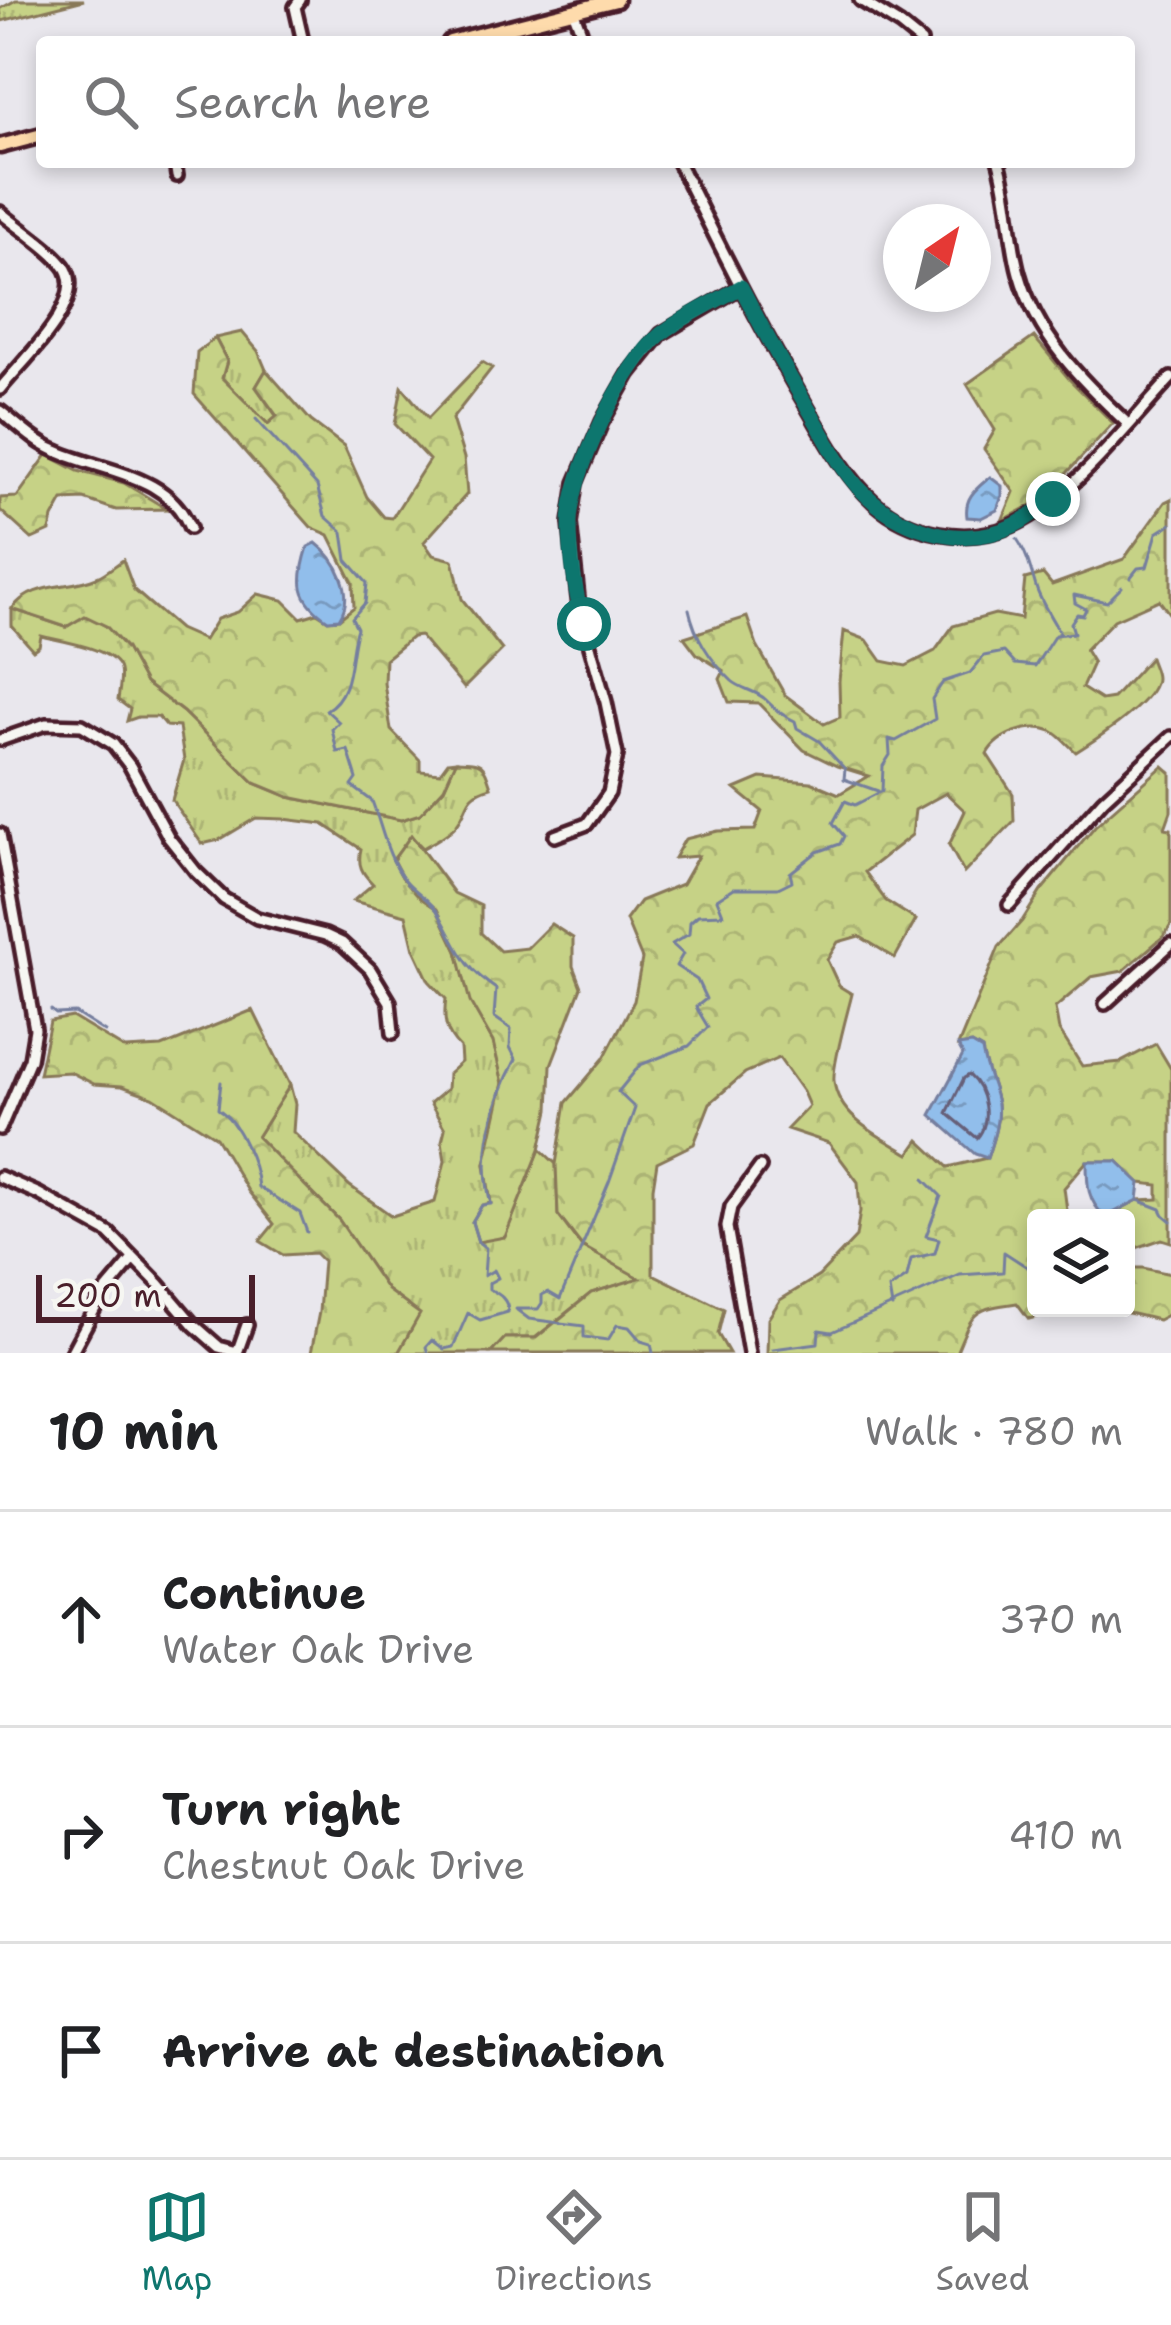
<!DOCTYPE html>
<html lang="en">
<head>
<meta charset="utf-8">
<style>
	:root { --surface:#fff; --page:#f2f2f2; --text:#202124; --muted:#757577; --line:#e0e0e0; --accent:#0f766e }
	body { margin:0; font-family:"Shantell Sans",sans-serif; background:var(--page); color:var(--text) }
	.controls { position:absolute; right:36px; bottom:36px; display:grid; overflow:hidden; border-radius:12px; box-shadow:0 6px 18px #0003 }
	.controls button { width:108px; height:108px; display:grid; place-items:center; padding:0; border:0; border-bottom:3px solid var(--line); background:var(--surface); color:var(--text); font:60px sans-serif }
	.compass { position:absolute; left:883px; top:204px; width:108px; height:108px; border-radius:50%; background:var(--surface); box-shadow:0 6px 18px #0003; rotate:35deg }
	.scale { position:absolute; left:36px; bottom:30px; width:219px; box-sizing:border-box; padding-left:12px; border:6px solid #4a1f2b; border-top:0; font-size:33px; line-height:42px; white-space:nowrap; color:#4a1f2b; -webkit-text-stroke:9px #f6f6f2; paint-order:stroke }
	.stop { position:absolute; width:36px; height:36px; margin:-27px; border:9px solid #0f766e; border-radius:50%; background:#fff }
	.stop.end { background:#0f766e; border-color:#fff; box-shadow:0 3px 12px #0008 }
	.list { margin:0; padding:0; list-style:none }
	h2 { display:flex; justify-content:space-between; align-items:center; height:156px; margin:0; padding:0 48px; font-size:51px }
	h2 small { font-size:39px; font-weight:400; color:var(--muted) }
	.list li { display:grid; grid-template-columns:78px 1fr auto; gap:36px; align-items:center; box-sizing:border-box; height:216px; padding:0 48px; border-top:3px solid var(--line) }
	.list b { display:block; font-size:45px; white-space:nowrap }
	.list p { margin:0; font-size:39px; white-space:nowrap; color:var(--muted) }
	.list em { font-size:39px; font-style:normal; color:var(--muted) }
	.icon { flex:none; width:66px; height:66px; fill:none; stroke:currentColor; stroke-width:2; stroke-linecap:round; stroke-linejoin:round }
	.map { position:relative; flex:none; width:1171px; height:1353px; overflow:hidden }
	.search { position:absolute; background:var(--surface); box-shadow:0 6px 18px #0003; left:36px; right:36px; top:36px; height:132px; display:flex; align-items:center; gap:30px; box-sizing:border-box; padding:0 42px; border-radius:12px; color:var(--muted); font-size:45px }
	.sheet { height:804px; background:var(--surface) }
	nav { display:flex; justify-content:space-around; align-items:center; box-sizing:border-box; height:168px; border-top:3px solid var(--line); background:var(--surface); font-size:33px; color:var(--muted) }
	nav a { display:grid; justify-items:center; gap:6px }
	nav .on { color:var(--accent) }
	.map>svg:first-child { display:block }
</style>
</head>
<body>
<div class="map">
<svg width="1171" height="1353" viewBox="0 0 1171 1353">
	<defs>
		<pattern id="grass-tufts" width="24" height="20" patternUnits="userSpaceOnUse" patternTransform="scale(3)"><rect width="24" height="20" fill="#c6d286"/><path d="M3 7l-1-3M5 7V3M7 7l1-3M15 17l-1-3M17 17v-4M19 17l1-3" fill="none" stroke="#acb474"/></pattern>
		<pattern id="forest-crowns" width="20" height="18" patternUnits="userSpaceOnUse" patternTransform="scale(3)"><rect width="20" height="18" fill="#c6d286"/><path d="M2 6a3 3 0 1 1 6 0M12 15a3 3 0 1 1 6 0" fill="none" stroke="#acb474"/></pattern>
		<pattern id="water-ripples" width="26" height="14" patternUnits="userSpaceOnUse" patternTransform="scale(3)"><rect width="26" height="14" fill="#91beeb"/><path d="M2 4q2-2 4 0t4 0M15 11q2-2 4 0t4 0" fill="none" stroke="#789abf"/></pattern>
	</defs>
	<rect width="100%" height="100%" fill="#e9e7ed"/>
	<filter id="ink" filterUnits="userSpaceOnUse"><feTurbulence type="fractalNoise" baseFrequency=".00833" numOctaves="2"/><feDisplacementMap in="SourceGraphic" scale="24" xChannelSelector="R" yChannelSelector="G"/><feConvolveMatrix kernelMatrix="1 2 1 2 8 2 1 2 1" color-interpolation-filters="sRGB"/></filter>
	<g filter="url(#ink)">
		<path fill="url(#grass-tufts)" stroke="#887858" stroke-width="3" d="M16,0H84L2,21L0,9Z
			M242,332L258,351L266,370L256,387L277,417L268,424L222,378L227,361L215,338Z
			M12,609L66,627L85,615L106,626L126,648L145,683L183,712L255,783L289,797L401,820L420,814L444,788L456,761C483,762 483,762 491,787C463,795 471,805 457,824C450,834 433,842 423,848L411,836L393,860L402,877L421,898L437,909L457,951L471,1003L493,1042L503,1083L485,1164L491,1204L505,1236L540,1149L556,1164L558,1215L581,1246L641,1278L591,1293L535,1338H505L491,1353H398L419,1314L387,1290L339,1220L257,1137L290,1085L295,1104L293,1132L350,1186L392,1216L435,1202L445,1161L442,1141L445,1129L430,1103L447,1089L448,1074L461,1062L460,1048C445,1033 443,1019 446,999L429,981L414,949L406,915L353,901L373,884C362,873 357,865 361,849L323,824L284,819L256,818L219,840L202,844L172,800L184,760L179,727L166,726L158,717H138L127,721L130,709L118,700C119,692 122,678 120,670C115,648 60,641 41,636L39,646L33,650L12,626Z"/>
		<path fill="url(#forest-crowns)" stroke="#887858" stroke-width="3" d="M1034,337L1070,380L1113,423L1043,499L1002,521L1014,492L984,449L995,430L967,384Z
			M215,338L227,361L222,378L268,424L277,416L256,387L266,370L311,421L344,446L367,497L384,517L392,518L429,460L395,424L402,387L428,418L482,362L492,368L452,419L464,458L467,494L424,542L433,555L453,560L462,599L502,650L464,688L420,636L412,637L385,659L384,683L391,730L420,760V771L440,773L448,762L456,761L444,788L420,814L401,820L289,797L255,783L183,712L145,683L126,648L106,626L85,616L66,627L12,609C33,581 67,590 97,577C105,574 114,566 123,560L134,590L179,629L204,640L217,619L238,612L258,594L283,600L301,618L317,613L328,620L339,619L354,607L353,583L329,535L311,527L194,394L197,352Z
			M47,455L78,471L124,483L167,509L116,510L84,499L63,500L53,518L50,531L32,539L0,510V498L17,497Z
			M1171,499V616L1159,600L1114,620L1085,650L1093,663L1082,688L1101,700L1113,698L1150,658C1152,665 1156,671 1156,678C1156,701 1095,740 1076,752C1069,746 1060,735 1052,731C1030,722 997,735 987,754L1013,794L1014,821L964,873L949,845L965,811L946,793L915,810L912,835L865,872L886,901L916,920L895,958L859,936L838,942L827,960L839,986L852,994C848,1011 832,1066 834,1081C838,1118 881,1137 909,1154L919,1140L948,1167L987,1158C993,1140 1001,1118 996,1099C992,1082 985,1069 982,1050L972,1044L958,1046L999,947L1022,921L1041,891L1095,826L1163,766L1171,773V811L1165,828L1171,829V925L1164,936L1123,971L1091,977L1055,1008L1059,1030L1082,1066L1121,1062L1156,1044L1171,1069V1242L1162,1239L1133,1249L1126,1245V1218L1105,1217L1138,1200L1158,1199V1185L1140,1183L1117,1161H1087L1064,1188L1068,1218H1036V1308H1126V1268H1143L1171,1274V1313L1158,1320C1109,1307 1078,1304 1029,1319L1017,1303C972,1309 973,1312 956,1353H767L768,1319L780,1300L819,1276L856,1237L860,1211L858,1182L829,1143L787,1129L809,1106L803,1092L779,1058L745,1073L710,1103L694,1144L657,1162L653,1188V1274L724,1309L718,1334L729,1353H491L505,1338H536L591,1293L639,1278L582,1246L558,1215L556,1164L566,1103L604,1058L634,1001L642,959L626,920L640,901L682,884L698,856L674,858L685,839L718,831L755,830L762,811L735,789L761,778L811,782L839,794L869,776L837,766L804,750L758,703L729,702L720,679L724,671L697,654L684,637L747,617L757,646L785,695L824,724L840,717L839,681L844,631L867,640L882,661L906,666L935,651L953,626L995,614L1021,619L1025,579L1043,574L1052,585L1124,559L1165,502Z
			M411,835L454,893L481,906V933L500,951L527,948L551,924L573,938V966L581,987L551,1065L549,1110L540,1149L505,1237L478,1242L472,1222L482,1205L491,1203L485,1164L503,1083L493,1042L470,1002L457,951L437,909L421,898L402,877L393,860Z
			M253,1010L290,1085L257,1137L339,1220L387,1290L420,1314L398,1353H311L319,1312L323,1261L315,1253L283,1255L260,1241L274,1224L248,1191L216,1137L153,1097L122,1086L94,1084L70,1072L39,1074L50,1021L72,1017L125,1049L162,1047Z"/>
		<path fill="url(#water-ripples)" stroke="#757e9e" stroke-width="3" d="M990,477L1002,486V496L997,510L981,518L967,517C964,497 976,489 990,477Z
			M316,543C337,559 356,594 339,619L328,620C297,599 297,582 308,547Z
			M972,1044L982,1050C985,1069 992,1082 996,1099C1001,1118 993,1140 987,1158L975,1154L931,1115L963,1055L958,1046Z
			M1087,1161H1117L1140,1183L1138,1200L1105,1217C1087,1200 1087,1185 1087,1161Z"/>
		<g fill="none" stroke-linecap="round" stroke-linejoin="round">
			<path stroke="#665f78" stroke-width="3" d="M969,1075C985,1089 992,1121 977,1138L947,1113L964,1078Z"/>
			<path stroke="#757e9e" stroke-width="3" d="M256,419L317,486L325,516L343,532L347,560L367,583L365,603L352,618L357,628C348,655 354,694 326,710L339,722L332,729L337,752L348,750L357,779L352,786L372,801C382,827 387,858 405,880C415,892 432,901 439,914C459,948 461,965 496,989L494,1017L511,1029L510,1047L516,1059C493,1101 478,1156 491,1204L482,1205L472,1222L478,1242L486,1248L484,1276L494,1270L498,1278L489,1283V1289C500,1294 508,1300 508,1312
				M1017,539C1027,553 1031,571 1036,587C1039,598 1054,623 1060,633
				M1130,578L1138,568L1147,567L1157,533L1171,524
				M689,609C695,637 711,661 732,681C741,689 756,691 765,699C776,710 780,714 795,721L797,728L819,741L845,769L844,779L878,791
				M51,1010L56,1014L75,1013L105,1032
				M221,1082L218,1109C238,1121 256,1164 258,1187L300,1213L307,1232
				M1138,1200L1161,1209L1164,1215L1171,1221
				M1036,1231L1029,1239L1036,1252
				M892,1307L889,1289L907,1277L911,1259L935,1253L939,1239L926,1236L941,1196L924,1179
				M516,1309H538L542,1303V1295L548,1292L560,1299L609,1182L635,1108L618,1092L640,1065L689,1046L708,1027L696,1007L706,999L697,980L676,966L683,954L672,944L689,934L690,922L698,915L723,914L717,899L734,888H778L792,881L790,873L817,852L840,844L844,836L833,823L845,801L855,805L882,791L883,766L890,755L889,739L896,741L935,719L932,699L943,682L970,673L984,656L1004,652L1015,664L1035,666L1055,635L1074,633L1071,623L1077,614L1083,615L1086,609L1075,603L1074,595L1107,602L1122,587
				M517,1310L529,1319L584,1326V1337L608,1340L617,1325L629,1327L641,1341L651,1344L653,1353
				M773,1349L818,1343L819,1330L832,1332L960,1275L1003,1272L1004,1252L1027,1267L1036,1257
				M428,1353L426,1347L432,1340L444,1349L453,1347L468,1313L480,1320L508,1312"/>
			<g stroke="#4a1f2b" stroke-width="18">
				<path id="minor" d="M300,0L295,7L303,42
					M860,0L900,25L921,42
					M574,13L585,42
					M175,162L177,176
					M678,162C719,244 759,326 806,405C826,439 844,475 874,502C910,534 966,545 1011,526C1069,502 1128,424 1171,378
					M999,162C1010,199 1009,237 1019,273C1037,337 1081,380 1128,424
					M0,212C16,226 56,252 66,269C86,305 21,362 0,389
					M0,411C17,424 35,442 54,450C102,472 168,473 190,528
					M0,740L46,724L82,725L113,744L130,766L169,838L196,872L224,899L257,918L325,935L342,943L370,969L390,1002L393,1033
					M0,834L35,1029L30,1059L0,1129
					M555,836L587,824L609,793L617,755L606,702L579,607L570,523L576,483L602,422L629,374L661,334L741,287
					M1009,905L1103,800L1171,737
					M1105,1004L1171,944
					M0,1177L39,1194L109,1233L159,1284L194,1325L219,1347L237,1352
					M71,1353L101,1297L133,1259
					M237,1353L247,1325
					M749,1353L727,1227L731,1207L760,1167"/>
			</g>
			<g stroke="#4a1f2b" stroke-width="21">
				<path id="major" d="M450,42L616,0
					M0,146L42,135"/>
			</g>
			<use href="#minor" stroke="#f6f6f2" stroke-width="9"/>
			<use href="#major" stroke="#fedbac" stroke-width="12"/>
		</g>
	</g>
	<g fill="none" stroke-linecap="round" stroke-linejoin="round" filter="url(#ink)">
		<path stroke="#0f766e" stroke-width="15" d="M584,624C575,596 570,553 570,523C571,473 623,366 661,334C683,316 717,301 741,287C762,328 784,368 808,408C824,434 837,463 857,486C896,528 960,552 1015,525C1029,518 1041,508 1053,499"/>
	</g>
</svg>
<div class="controls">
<button><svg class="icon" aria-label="layers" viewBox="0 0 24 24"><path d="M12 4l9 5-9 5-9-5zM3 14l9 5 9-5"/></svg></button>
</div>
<svg class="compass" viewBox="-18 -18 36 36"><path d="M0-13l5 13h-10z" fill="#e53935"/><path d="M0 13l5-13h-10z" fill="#757577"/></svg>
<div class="scale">200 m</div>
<div class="stop" style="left:584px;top:624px"></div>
<div class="stop end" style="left:1053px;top:499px"></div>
<div class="search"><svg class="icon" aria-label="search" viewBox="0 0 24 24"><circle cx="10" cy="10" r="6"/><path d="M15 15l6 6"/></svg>Search here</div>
</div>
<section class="sheet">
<h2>10 min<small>Walk · 780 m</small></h2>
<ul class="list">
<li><svg class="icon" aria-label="ahead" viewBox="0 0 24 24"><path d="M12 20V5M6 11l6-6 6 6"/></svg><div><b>Continue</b><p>Water Oak Drive</p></div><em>370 m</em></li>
<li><svg class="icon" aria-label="right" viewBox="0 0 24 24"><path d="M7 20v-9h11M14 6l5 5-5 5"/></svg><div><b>Turn right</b><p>Chestnut Oak Drive</p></div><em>410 m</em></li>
<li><svg class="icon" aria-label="arrive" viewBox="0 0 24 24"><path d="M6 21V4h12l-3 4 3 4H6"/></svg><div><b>Arrive at destination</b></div></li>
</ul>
</section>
<nav>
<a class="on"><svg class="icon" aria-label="map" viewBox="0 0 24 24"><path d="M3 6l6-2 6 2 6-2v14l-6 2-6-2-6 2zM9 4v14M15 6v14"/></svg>Map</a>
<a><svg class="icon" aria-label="directions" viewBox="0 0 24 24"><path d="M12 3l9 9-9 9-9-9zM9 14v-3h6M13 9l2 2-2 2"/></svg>Directions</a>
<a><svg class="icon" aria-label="saved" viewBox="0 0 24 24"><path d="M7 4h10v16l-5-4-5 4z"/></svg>Saved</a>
</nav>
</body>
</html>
